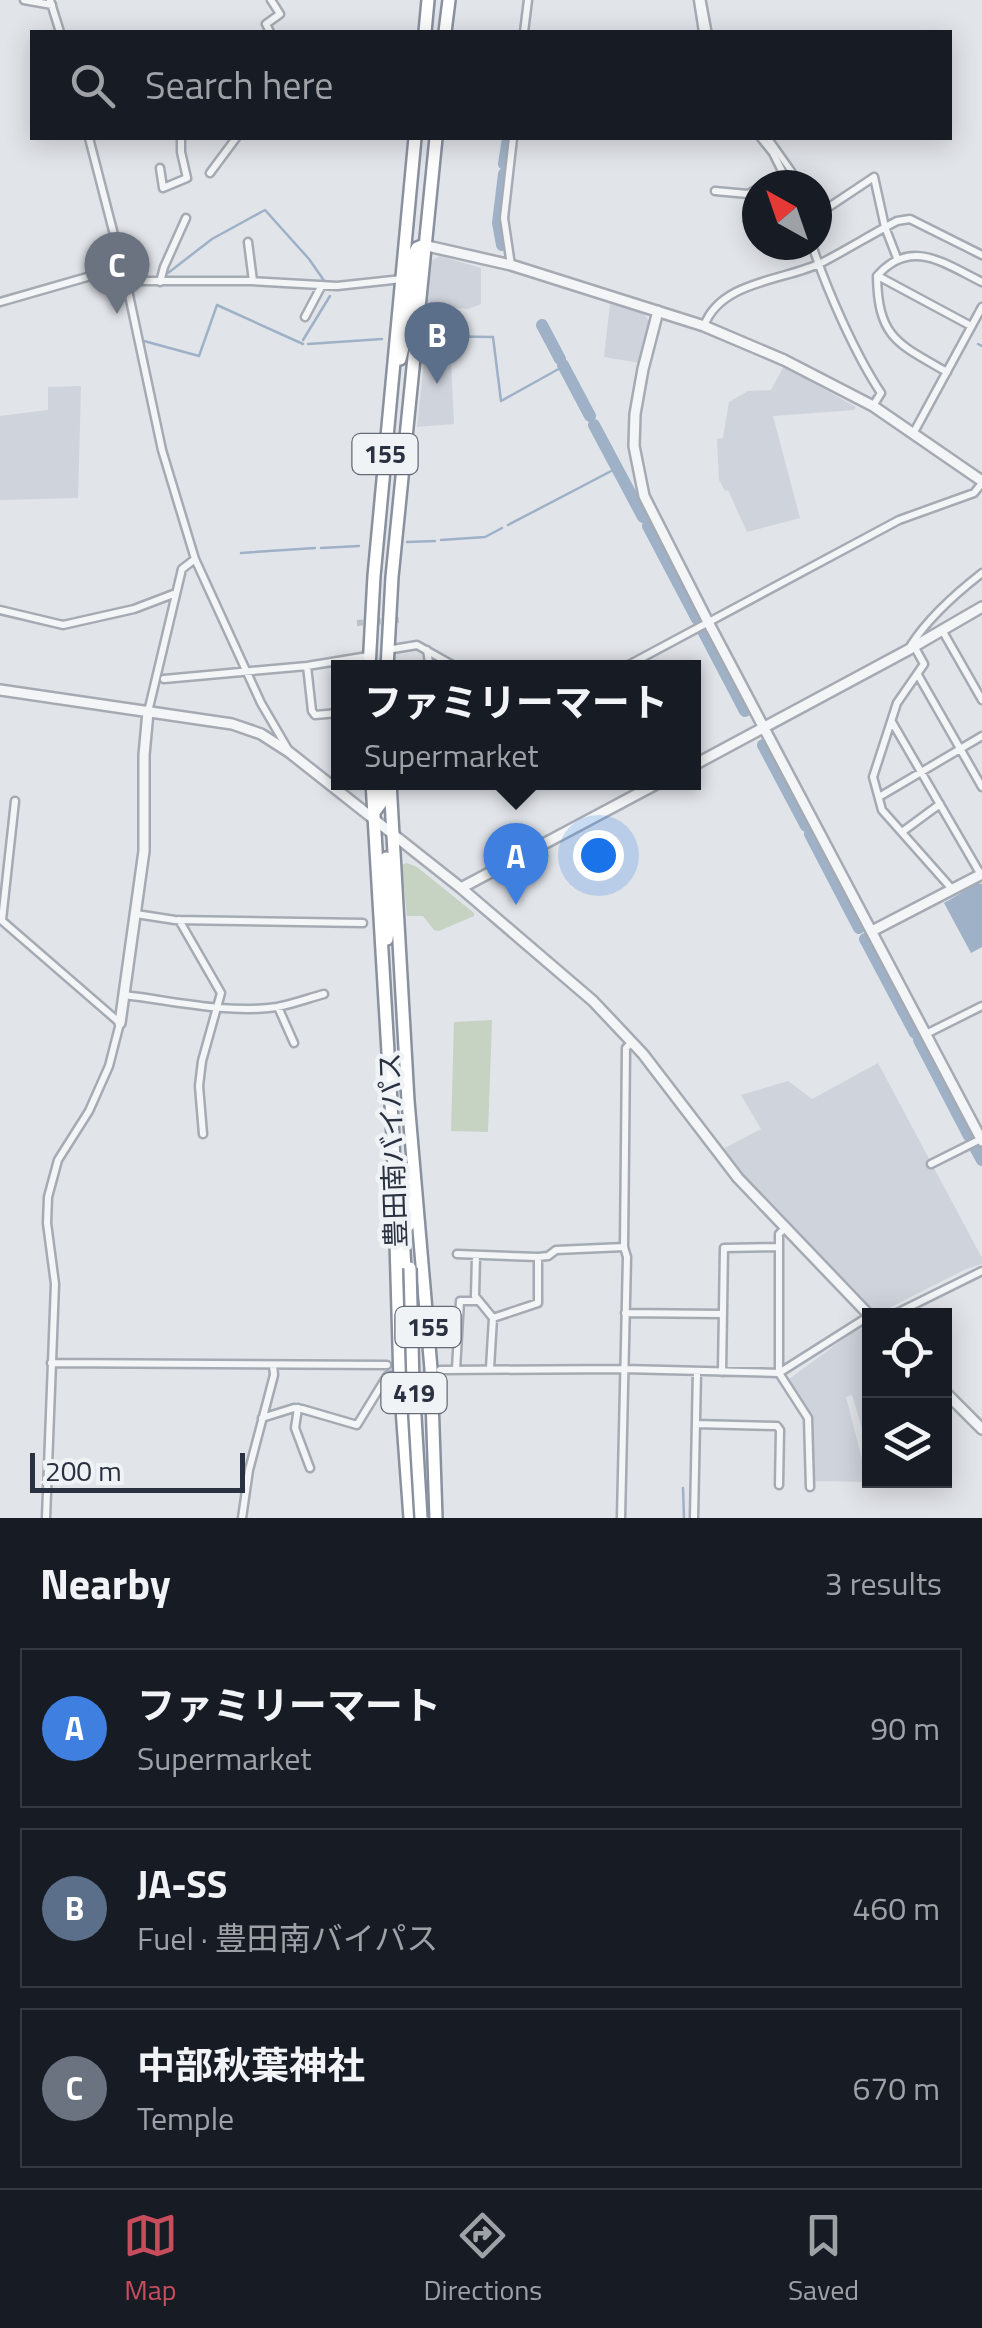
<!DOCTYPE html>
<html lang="en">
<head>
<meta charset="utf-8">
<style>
	:root { --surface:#171b24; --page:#242831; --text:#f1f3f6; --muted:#9ea1a6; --line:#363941; --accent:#c74d5c }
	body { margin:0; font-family:"Titillium Web","Noto Sans JP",sans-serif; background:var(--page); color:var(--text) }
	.controls { position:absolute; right:30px; bottom:30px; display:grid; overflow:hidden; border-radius:0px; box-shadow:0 5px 25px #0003 }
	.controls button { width:90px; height:90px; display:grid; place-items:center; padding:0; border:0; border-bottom:2px solid var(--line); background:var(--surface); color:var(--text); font:50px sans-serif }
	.compass { position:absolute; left:742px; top:170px; width:90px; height:90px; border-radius:50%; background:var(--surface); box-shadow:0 5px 25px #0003; rotate:320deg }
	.scale { position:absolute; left:30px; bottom:25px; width:215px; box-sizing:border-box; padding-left:10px; border:5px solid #2a3140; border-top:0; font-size:28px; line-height:35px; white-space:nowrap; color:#2a3140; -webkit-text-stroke:8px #f0f3f6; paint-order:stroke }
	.you { position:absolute; left:598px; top:855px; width:35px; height:35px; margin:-25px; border:8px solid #fff; border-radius:50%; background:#1a73e8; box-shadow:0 0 0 15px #1a73e833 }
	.badge { display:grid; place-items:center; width:65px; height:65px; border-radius:50%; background:var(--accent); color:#fff; font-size:32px; font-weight:700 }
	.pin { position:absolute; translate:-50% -82px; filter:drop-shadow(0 2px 5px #0008) }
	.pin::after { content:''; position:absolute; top:52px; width:35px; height:30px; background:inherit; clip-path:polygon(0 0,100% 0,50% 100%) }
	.popup { position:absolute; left:331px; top:660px; width:370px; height:130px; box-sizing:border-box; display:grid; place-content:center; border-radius:0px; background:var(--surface); filter:drop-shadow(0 2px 8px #0005); font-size:32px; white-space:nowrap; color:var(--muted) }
	.popup b { font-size:38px; color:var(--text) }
	.popup::after { content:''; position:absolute; left:50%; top:100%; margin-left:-20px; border:20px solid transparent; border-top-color:var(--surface) }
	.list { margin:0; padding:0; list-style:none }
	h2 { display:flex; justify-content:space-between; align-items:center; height:130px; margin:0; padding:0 40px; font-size:42px }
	h2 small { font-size:32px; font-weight:400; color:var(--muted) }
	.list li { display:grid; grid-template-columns:65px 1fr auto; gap:30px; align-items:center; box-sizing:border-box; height:160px; margin:0 20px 20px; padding:0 20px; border:2px solid var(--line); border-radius:0px }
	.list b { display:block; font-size:38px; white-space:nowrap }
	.list p { margin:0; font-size:32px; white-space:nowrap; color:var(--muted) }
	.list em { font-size:32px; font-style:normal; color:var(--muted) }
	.icon { flex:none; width:55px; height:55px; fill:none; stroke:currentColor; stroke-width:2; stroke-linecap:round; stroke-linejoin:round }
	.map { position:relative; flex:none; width:982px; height:1518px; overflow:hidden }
	.search { position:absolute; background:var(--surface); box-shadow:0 5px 25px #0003; left:30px; right:30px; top:30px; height:110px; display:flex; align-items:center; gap:25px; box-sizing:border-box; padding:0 35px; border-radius:0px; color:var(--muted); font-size:38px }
	.sheet { height:670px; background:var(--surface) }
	nav { display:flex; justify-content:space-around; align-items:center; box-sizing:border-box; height:140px; border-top:2px solid var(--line); background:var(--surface); font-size:28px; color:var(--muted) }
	nav a { display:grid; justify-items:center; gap:5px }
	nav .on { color:var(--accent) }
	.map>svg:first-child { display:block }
</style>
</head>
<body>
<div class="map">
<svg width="982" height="1518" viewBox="0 0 982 1518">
	<rect width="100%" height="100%" fill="#e1e4e9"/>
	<path fill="#cfd3db" d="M440,256L481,268V304L468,309L442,306L440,322L442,332L423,334L429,262Z
		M610,304L640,311L645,315L650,323L640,363L604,357Z
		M450,341L454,424L417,427L426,344Z
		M783,368H787L856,407L854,410L773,416L800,518L747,532L728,490L725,491L719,480L717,439L723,438L729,402L748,391L771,390Z
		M81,386L78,498L0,500V416L48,410V387Z
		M878,1063L982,1258V1264L966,1269L879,1313L872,1312L740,1176L721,1150L761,1129L741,1095L788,1081L812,1099Z
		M868,1321L869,1445H867L852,1395L846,1397L868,1482L813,1481V1419L785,1382Z"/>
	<path fill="#c6d2c2" d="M407,863L417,867L474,913V916L439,931L434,930L423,916H407L402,865Z
		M492,1020L488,1132L451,1131L454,1022Z"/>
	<path fill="#9eb1c7" d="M978,883L982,884V947L971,953L944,903Z"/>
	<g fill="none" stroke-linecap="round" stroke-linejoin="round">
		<path stroke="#9eb1c7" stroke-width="2.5" d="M168,273L212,239L265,210L309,259L325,282
			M423,336L493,337L501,401L564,366
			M303,340L330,296
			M144,341L199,356L217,305L303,344
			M308,344L382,339
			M978,344L982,346
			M508,525L617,468
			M441,540L485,537L502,528
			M407,542L435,541
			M321,548L359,546
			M241,553L315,548
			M683,1488L684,1518"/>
		<path stroke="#9eb1c7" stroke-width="12" d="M504,164L508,138
			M502,245L498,223L504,174
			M542,325L560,359
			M563,365L590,416
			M594,425L643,517
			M648,526L697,619
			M702,629L745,711
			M763,745L806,826
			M810,834L859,928
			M865,939L915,1033
			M919,1040L969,1136
			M973,1144L982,1160"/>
		<path stroke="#bcc0c7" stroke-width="6" stroke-dasharray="6 3" stroke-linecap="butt" d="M357,623L399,620
			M387,1365L430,1369"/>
		<g stroke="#a6abb3" stroke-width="10">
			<path id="pedestrian" d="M702,0L708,32
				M768,138L797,179L796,185"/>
		</g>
		<g stroke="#a6abb3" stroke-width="11">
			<path id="minor" d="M24,0L52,5
				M50,0L60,32
				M698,0L703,32
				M270,32L266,24L280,14L271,0
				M524,32L528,0
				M89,138L126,281L162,450L195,559L261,703L289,751
				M761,138L773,153L789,185
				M160,168L163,188L187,178L181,152V138
				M210,173L236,138
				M763,185L784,173
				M715,191L748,194L757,189
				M817,215L874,177L885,227L897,258
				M248,242L253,281
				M812,245C827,290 855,354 881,393L873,406
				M511,265L504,218L513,138
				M878,276L971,326
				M126,281H251L337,286L402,279
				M160,282L164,267L186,218
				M0,302L122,267
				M305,317L322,285
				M704,326C721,280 785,281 823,262C848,249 872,234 897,221L910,219L982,255
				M947,372C898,344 878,338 877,276C911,237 945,264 982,282
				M914,432L982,307
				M0,610L63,625L134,609L176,593
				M942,630L982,700
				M911,645C929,617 955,594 982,573
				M914,646L924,664L897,703L873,777L882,810L952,889
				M387,650L417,645L458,668
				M427,650L430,668
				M307,666L312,711L315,715L338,713
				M623,668L899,520L974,493L982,483
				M918,675L982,787
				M164,679L307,666L368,656
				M148,712L182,569L195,559
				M892,722L981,875
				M879,797L982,736
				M902,832L940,804
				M136,914L175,920L363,923
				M0,919L120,1023L109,1066L89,1111L58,1160L48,1197L47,1223L55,1284L46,1518
				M2,920L15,801
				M179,920L221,993L202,1061L199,1086L203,1134
				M124,995C174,1001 227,1014 277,1007C293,1004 309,998 324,994
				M278,1007L294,1043
				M926,1034L982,1006
				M931,1164L981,1139
				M785,1228L779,1234V1373L808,1418L810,1487
				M457,1254L538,1257L548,1256L556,1250L624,1247
				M476,1256L475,1296L493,1318L490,1368
				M625,1313L722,1314
				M891,1316L982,1271
				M493,1318L538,1303V1257
				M51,1363L387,1365
				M456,1369L460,1301H479
				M440,1370L624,1369L779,1373L869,1316
				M722,1372L724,1248L778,1247
				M298,1408L295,1428L310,1468
				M262,1418L294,1408L302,1409L357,1425L387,1376L399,1375
				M696,1424L777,1426L780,1430L779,1485
				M242,1518L249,1470L274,1375L273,1365
				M621,1518L627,1257L624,1247L626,1048L632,1042
				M694,1518L697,1371"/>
		</g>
		<g stroke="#a6abb3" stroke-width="14">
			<path id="tertiary" d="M423,245L511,265L704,326L784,360L873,406L982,481
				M658,311L643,369L635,414L634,446L644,496L708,622L982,1141
				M0,690L232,724L261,734L289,752L461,888L593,1001L643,1054L738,1178L870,1316
				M694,765L908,650L982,607
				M461,888L660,782
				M872,931L982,874
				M120,1023L144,851V755L148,712
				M944,1391L982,1429"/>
		</g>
		<g stroke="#89919f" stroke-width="16">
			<path id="trunk" d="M425,32L428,0
				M445,32L449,0
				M400,359L406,336L414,254L417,248L424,245
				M369,668L374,576L415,138
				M387,668L392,577L436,138
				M372,782L393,1137L400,1381L410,1518
				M390,782L408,1101L431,1369L436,1518
				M375,811L381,803V782
				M386,858L390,917L387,939
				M407,1175L408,1226
				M402,1218L405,1269"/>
		</g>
		<use href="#pedestrian" stroke="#f3f5f7" stroke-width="5"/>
		<use href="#minor" stroke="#f3f5f7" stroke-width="6"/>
		<use href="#tertiary" stroke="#f3f5f7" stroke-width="9"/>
		<use href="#trunk" stroke="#fff" stroke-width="11"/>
		<g stroke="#89919f" stroke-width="16" stroke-linecap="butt">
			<path id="trunk-bridge" d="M410,1268L413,1383L421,1518"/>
		</g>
		<use href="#trunk-bridge" stroke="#fff" stroke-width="11"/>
	</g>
	<g text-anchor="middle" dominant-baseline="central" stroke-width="9" stroke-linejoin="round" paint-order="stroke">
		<g fill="#f0f3f6" stroke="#656b77" stroke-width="2.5">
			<rect x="352.5" y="434" width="65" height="40" rx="8"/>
			<rect x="395.5" y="1307" width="65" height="40" rx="8"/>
			<rect x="381.5" y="1373" width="65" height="40" rx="8"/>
		</g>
		<g font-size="25" font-weight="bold" fill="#2a3140">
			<text x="385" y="454">155</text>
			<text x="428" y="1327">155</text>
			<text x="414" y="1393">419</text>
		</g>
		<g font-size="28" fill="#2a3140" stroke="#f0f3f6">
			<text transform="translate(392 1150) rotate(-92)">豊田南バイパス</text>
		</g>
	</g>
</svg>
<div class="controls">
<button><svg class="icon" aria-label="locate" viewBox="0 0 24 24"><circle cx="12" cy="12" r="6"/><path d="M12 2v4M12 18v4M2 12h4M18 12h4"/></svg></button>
<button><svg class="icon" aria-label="layers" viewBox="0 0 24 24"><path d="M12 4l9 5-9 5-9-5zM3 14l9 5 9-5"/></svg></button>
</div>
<svg class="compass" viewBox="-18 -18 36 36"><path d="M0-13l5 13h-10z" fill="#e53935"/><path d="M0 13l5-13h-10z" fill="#9ea1a6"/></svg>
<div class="scale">200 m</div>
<div class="you"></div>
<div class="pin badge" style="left:516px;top:905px;background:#3f7fe0">A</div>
<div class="popup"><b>ファミリーマート</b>Supermarket</div>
<div class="pin badge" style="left:437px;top:384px;background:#5c6f8a">B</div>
<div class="pin badge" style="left:117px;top:314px;background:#6b7280">C</div>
<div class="search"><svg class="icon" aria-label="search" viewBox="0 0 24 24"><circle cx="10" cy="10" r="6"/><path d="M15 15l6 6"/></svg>Search here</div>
</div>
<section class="sheet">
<h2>Nearby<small>3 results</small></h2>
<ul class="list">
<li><span class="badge" style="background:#3f7fe0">A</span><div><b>ファミリーマート</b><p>Supermarket</p></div><em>90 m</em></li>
<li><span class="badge" style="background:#5c6f8a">B</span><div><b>JA-SS</b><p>Fuel · 豊田南バイパス</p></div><em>460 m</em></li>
<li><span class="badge" style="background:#6b7280">C</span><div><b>中部秋葉神社</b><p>Temple</p></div><em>670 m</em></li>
</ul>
</section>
<nav>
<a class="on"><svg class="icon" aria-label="map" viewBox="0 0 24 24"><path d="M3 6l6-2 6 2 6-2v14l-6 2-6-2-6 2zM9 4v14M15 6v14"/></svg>Map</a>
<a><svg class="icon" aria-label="directions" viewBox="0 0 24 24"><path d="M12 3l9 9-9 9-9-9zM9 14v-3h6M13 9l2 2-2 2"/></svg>Directions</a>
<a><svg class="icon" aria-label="saved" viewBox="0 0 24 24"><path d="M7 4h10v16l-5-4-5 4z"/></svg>Saved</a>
</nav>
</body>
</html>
